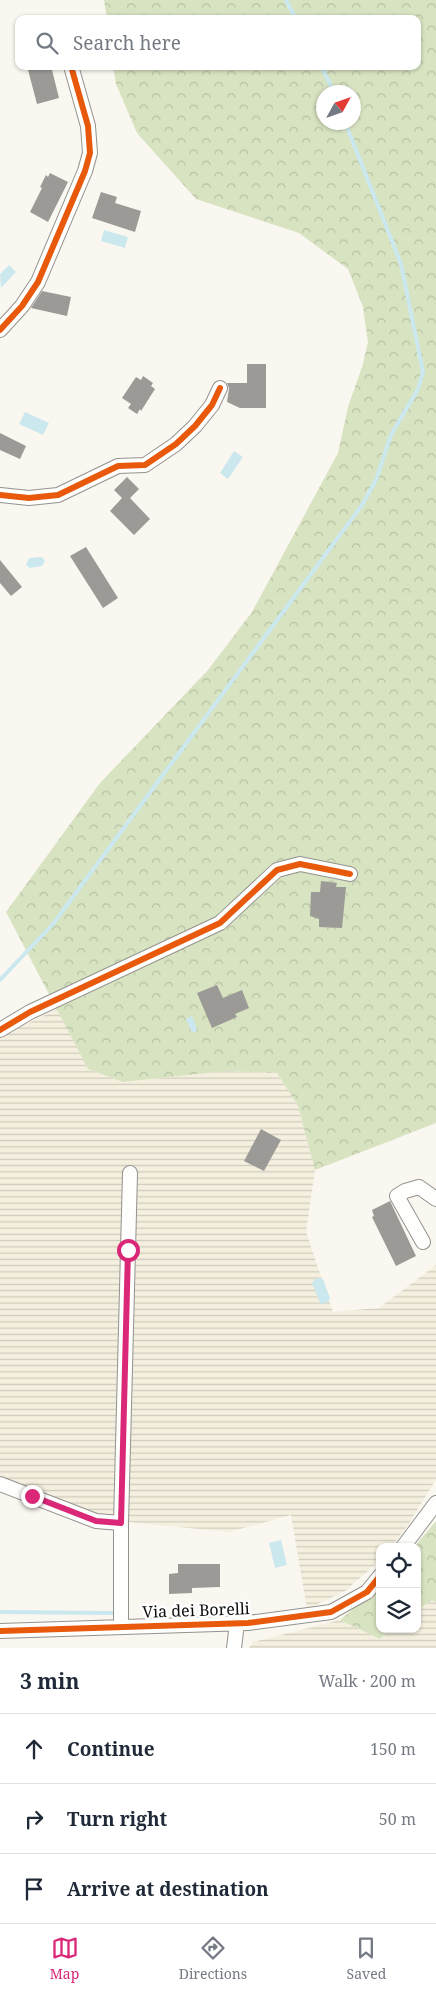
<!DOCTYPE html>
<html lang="en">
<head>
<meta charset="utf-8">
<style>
	:root { --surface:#fff; --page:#f2f2f3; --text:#1f2937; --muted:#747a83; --line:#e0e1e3; --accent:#db2777 }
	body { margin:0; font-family:"Noto Serif",serif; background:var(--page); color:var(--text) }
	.controls { position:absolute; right:15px; bottom:15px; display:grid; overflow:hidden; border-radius:10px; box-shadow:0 1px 4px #0004 }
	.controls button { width:45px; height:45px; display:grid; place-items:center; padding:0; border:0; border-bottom:1px solid var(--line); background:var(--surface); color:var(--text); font:25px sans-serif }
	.compass { position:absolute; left:316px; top:85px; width:45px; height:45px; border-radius:50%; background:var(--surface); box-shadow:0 1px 4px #0004; rotate:50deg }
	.stop { position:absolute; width:15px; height:15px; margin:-11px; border:4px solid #db2777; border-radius:50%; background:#fff }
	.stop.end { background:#db2777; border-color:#fff; box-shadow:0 1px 5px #0008 }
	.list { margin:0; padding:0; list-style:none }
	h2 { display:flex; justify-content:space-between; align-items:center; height:65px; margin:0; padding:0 20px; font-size:21px }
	h2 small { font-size:16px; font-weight:400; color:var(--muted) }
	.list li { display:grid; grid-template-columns:32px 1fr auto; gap:15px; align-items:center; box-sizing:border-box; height:70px; padding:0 20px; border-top:1px solid var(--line) }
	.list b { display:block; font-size:19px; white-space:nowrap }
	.list em { font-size:16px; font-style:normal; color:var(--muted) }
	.icon { flex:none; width:28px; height:28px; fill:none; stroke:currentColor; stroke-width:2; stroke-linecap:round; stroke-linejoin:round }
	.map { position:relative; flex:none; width:436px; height:1648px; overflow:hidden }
	.search { position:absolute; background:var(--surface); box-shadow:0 1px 4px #0004; left:15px; right:15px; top:15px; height:55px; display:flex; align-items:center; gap:12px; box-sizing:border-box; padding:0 18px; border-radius:10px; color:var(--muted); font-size:19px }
	.sheet { height:275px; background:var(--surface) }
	nav { display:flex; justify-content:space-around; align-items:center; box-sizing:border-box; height:70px; border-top:1px solid var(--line); background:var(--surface); font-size:14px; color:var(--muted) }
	nav a { display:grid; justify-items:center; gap:2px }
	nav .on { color:var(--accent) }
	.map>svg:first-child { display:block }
</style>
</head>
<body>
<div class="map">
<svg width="436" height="1648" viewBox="0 0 436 1648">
	<defs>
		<pattern id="farmland-rules" width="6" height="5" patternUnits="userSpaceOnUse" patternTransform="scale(1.25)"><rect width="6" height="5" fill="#f4efde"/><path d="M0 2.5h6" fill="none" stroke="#d0ccbd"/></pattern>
		<pattern id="forest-crowns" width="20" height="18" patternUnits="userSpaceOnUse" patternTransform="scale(1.25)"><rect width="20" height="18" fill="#d8e3c1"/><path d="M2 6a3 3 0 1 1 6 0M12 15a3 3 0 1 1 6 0" fill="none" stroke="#b8c2a5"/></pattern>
	</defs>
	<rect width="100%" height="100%" fill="#faf7f0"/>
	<path fill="url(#farmland-rules)" d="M57,1009L88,1069L123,1082L226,1071L277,1073L298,1106L315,1170L306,1232L333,1312L379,1308L436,1265V1479L408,1525L391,1547H380V1560L377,1563L345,1591L307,1609L291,1515L229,1532L127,1522L79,1509L0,1476V1037Z
		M433,1600L436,1602V1648H249L253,1642L340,1620L380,1639L390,1629H417V1610Z"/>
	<path fill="url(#forest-crowns)" fill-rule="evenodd" d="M104,0H436V1123L315,1170L298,1106L277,1073L226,1071L123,1082L88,1069L6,912L100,783L208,670L252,612L338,453L348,407L363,364L368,342L363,307L348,269L299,233L196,199L137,133L116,84L113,66H417V19H107ZM324,92H354V122H324Z
		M436,1521V1602L432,1600L417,1610V1547H414Z
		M380,1586V1629H390L380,1639L340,1620Z"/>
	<path fill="#cbe8ef" d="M104,230L128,237L125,248L101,241Z
		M9,265L16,272L1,288L0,274Z
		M25,412L49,423L43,435L19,424Z
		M234,451L243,457L228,479L220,473Z
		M42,557L45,561L42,566L30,568L26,565L29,558Z
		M192,1016L197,1029L195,1033L191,1031L186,1019Z
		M320,1278L323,1279L330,1298L328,1302L323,1304L320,1303L312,1283L314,1279Z
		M281,1540L287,1565L275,1568L269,1543Z"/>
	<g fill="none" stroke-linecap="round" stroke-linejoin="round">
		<path stroke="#cbe8ef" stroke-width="4" d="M286,0L296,19
			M321,66L334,92
			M0,980L53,924L362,505L376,480L391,435L418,389L423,372L401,264L345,122
			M0,1612L116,1613"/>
	</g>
	<path fill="#9c9a96" d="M27,66H51L59,98L37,104Z
		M50,173L68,182L48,222L30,212L42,188L40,187L46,175L48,177Z
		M101,192L117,197L115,203L141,211L135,232L92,218Z
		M42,291L71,297L67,316L31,308Z
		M247,364H266V408H240L227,402L229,388L227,383H247Z
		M143,376L153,383L151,386L155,389L141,411L140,409L137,414L128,408L131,404L122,398L136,377L141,380Z
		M0,433L26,446L20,459L0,450Z
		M127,477L139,489L130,498L150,519L134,535L110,511L122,498L114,490Z
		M86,547L118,598L103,608L70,556Z
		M0,560L22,587L11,596L0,583Z
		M321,881L337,883L336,887H346L342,928L319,927V919L310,916L311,892H320Z
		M217,985L223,998L242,990L249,1008L235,1014L237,1017L212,1028L197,993Z
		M261,1129L281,1140L264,1171L244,1161Z
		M390,1201L416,1256L396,1266L372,1217L374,1216L372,1210Z
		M178,1564H220V1587L192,1588V1593L169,1594V1574L178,1573Z"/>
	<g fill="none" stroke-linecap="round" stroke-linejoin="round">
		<g stroke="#93928f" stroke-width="16">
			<path id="minor" d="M0,330L22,306L38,282L85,171L90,153L88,126L71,66
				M0,495L29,498L58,495L118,466L145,465L176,444L195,426L212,405L220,388
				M0,1030L30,1012L220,923L277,870L300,864L350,874
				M423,1242L397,1196L405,1191L419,1187L436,1199
				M0,1484L96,1521L121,1523
				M403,1547L436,1503
				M121,1627V1523L130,1173
				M0,1631L248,1623L331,1612L367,1592L380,1576
				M234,1648L237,1623"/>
		</g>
		<use href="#minor" stroke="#fefefd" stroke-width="14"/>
		<g stroke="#fff" stroke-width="9">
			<path id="cycleway" d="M0,330L22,306L38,282L85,171L90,153L88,126L71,66
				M0,495L29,498L58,495L118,466L145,465L176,444L195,426L212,405L220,388
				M0,1030L30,1012L220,923L277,870L300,864L350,874
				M0,1631L248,1623L331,1612L367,1592L380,1576"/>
		</g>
		<use href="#cycleway" stroke="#e8590c" stroke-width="6"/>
	</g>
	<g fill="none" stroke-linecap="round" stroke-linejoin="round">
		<path stroke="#db2777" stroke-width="6" d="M32,1496L96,1521L121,1523L128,1250"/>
	</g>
	<g text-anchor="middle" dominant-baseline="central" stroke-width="5" stroke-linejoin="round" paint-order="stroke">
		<g font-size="16" fill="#0c0c0c" stroke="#fff">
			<text transform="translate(196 1610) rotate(-2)">Via dei Borelli</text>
		</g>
	</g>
</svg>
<div class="controls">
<button><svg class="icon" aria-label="locate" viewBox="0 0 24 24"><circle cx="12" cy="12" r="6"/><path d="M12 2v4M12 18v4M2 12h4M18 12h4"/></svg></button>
<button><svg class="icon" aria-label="layers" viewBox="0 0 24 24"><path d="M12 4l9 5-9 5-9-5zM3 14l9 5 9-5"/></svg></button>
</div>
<svg class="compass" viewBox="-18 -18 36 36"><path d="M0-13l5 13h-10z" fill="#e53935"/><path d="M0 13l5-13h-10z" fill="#747a83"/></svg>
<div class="stop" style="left:128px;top:1250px"></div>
<div class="stop end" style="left:32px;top:1496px"></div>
<div class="search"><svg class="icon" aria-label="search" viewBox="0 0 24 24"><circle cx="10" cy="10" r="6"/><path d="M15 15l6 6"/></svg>Search here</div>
</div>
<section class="sheet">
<h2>3 min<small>Walk · 200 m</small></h2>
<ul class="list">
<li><svg class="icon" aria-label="ahead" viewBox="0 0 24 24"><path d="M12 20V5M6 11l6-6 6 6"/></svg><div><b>Continue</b></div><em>150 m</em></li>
<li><svg class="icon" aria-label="right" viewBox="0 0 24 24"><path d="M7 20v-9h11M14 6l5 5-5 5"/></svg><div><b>Turn right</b></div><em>50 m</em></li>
<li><svg class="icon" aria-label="arrive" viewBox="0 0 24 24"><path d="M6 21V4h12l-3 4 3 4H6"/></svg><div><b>Arrive at destination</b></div></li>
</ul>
</section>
<nav>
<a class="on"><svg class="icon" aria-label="map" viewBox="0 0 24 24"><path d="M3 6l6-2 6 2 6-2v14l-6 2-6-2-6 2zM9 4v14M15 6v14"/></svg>Map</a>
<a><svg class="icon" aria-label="directions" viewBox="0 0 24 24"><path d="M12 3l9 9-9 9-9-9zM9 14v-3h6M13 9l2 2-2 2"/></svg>Directions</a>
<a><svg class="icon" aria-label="saved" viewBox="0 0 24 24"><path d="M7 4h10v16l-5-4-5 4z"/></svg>Saved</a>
</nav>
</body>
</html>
